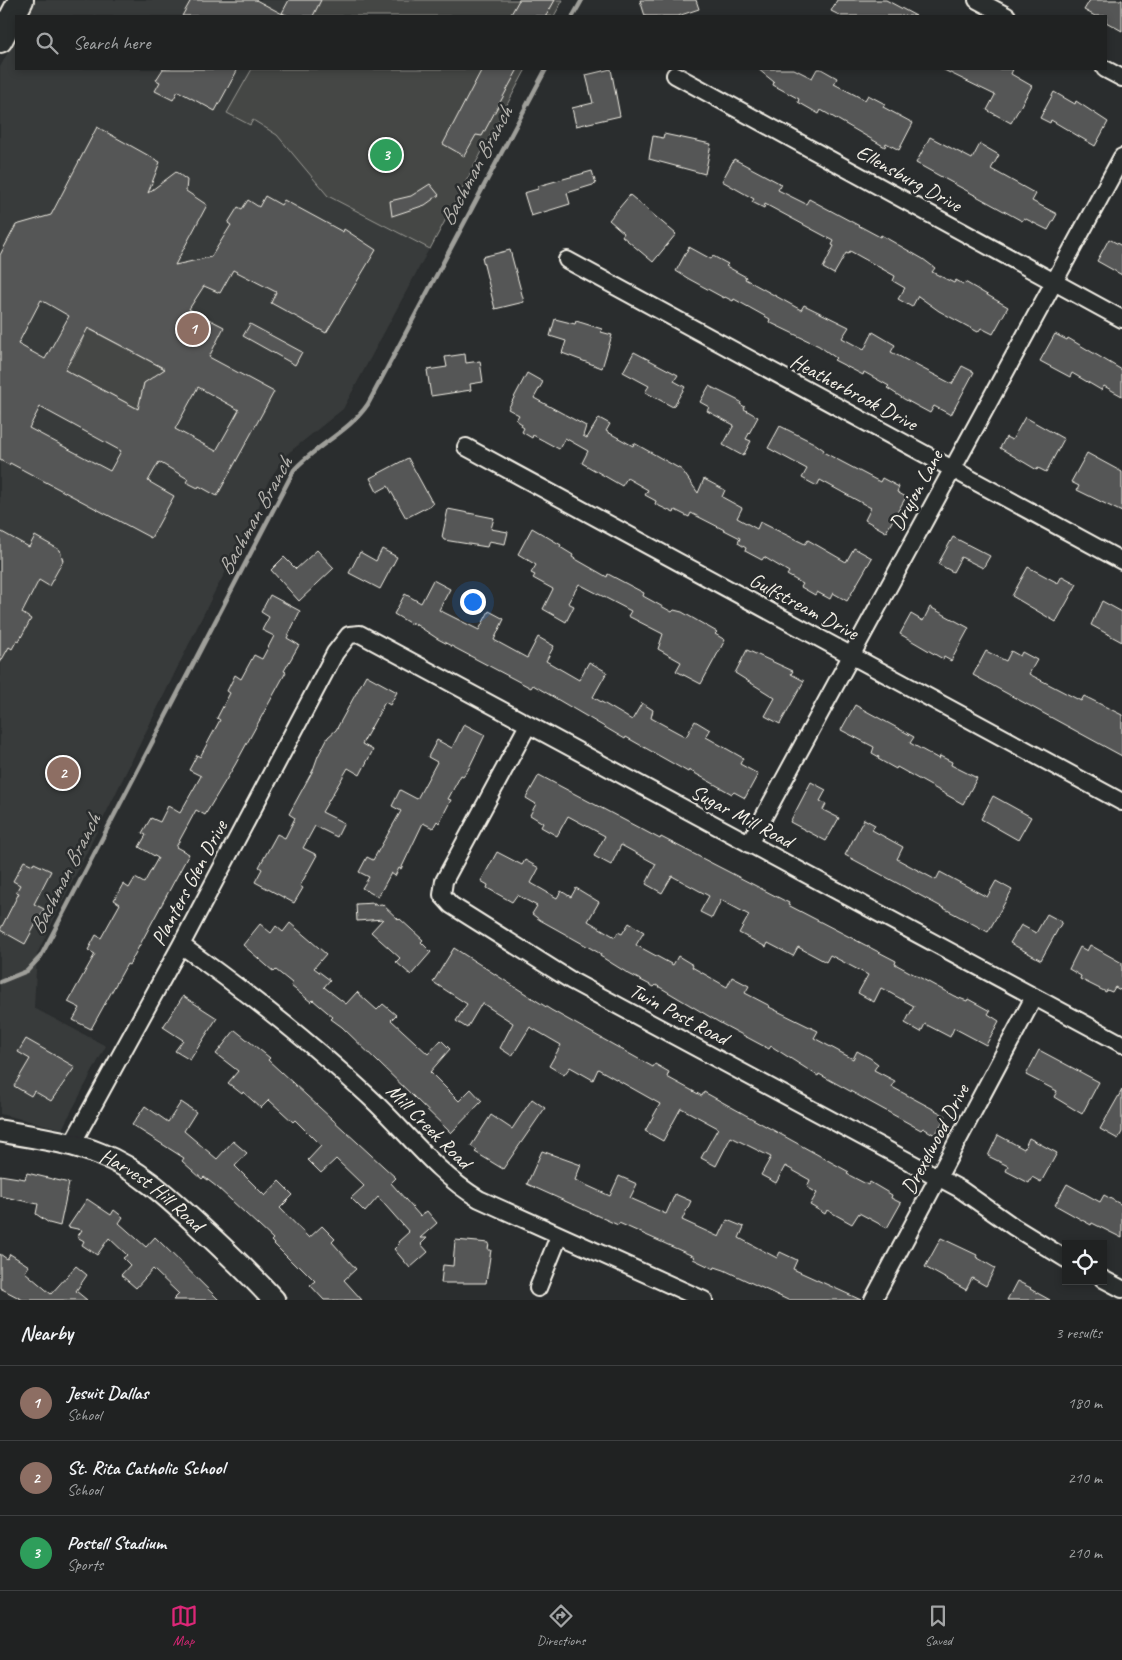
<!DOCTYPE html>
<html lang="en">
<head>
<meta charset="utf-8">
<style>
	:root { --surface:#202222; --page:#2d2f2f; --text:#f1f3f6; --muted:#a2a4a5; --line:#3d3f40; --accent:#db2777 }
	body { margin:0; font-family:Caveat,sans-serif; background:var(--page); color:var(--text) }
	.controls { position:absolute; right:15px; bottom:15px; display:grid; overflow:hidden; border-radius:0px; box-shadow:0 2px 8px #0003 }
	.controls button { width:45px; height:45px; display:grid; place-items:center; padding:0; border:0; border-bottom:1px solid var(--line); background:var(--surface); color:var(--text); font:25px sans-serif }
	.you { position:absolute; left:472px; top:601px; width:18px; height:18px; margin:-12px; border:4px solid #fff; border-radius:50%; background:#1a73e8; box-shadow:0 0 0 8px #1a73e833 }
	.badge { display:grid; place-items:center; width:32px; height:32px; border-radius:50%; background:var(--accent); color:#fff; font-size:16px; font-weight:700 }
	.pin { position:absolute; translate:-50% -50%; border:2px solid #fff; box-shadow:0 1px 5px #0006 }
	.list { margin:0; padding:0; list-style:none }
	h2 { display:flex; justify-content:space-between; align-items:center; height:65px; margin:0; padding:0 20px; font-size:21px }
	h2 small { font-size:16px; font-weight:400; color:var(--muted) }
	.list li { display:grid; grid-template-columns:32px 1fr auto; gap:15px; align-items:center; box-sizing:border-box; height:75px; padding:0 20px; border-top:1px solid var(--line) }
	.list b { display:block; font-size:19px; white-space:nowrap }
	.list p { margin:0; font-size:16px; white-space:nowrap; color:var(--muted) }
	.list em { font-size:16px; font-style:normal; color:var(--muted) }
	.icon { flex:none; width:28px; height:28px; fill:none; stroke:currentColor; stroke-width:2; stroke-linecap:round; stroke-linejoin:round }
	.map { position:relative; flex:none; width:1122px; height:1300px; overflow:hidden }
	.search { position:absolute; background:var(--surface); box-shadow:0 2px 8px #0003; left:15px; right:15px; top:15px; height:55px; display:flex; align-items:center; gap:12px; box-sizing:border-box; padding:0 18px; border-radius:0px; color:var(--muted); font-size:19px }
	.sheet { height:290px; background:var(--surface) }
	nav { display:flex; justify-content:space-around; align-items:center; box-sizing:border-box; height:70px; border-top:1px solid var(--line); background:var(--surface); font-size:14px; color:var(--muted) }
	nav a { display:grid; justify-items:center; gap:2px }
	nav .on { color:var(--accent) }
	.map>svg:first-child { display:block }
</style>
</head>
<body>
<div class="map">
<svg width="1122" height="1300" viewBox="0 0 1122 1300">
	<rect width="100%" height="100%" fill="#2a2d2e"/>
	<filter id="ink" filterUnits="userSpaceOnUse"><feTurbulence type="fractalNoise" baseFrequency=".02" numOctaves="2"/><feDisplacementMap in="SourceGraphic" scale="10" xChannelSelector="R" yChannelSelector="G"/><feConvolveMatrix kernelMatrix="1 2 1 2 8 2 1 2 1" color-interpolation-filters="sRGB"/></filter>
	<g filter="url(#ink)">
		<path fill="#373a3a" d="M36,0H563L554,16H27Z
			M16,37V69H526L343,409L286,455L268,482L253,522L214,593L37,954L34,1008L106,1046L62,1129L0,1114V67Z"/>
		<path fill="#444645" stroke="#9c9c96" d="M290,0H563L554,16H281Z
			M252,69H526L430,249L328,196L277,135L253,120L250,125L227,113Z
			M85,327L165,369L156,382L149,380L144,383L142,392L148,400L142,411L63,369C73,361 85,340 85,327Z"/>
		<g fill="none" stroke-linecap="round" stroke-linejoin="round">
			<path stroke="#9f9f9a" stroke-width="4.5" d="M573,16L582,0
				M0,982L27,971L41,956L294,470C316,445 349,432 368,404L546,69"/>
		</g>
		<path fill="#555756" stroke="#f4f1e8" fill-rule="evenodd" d="M191,0H256L286,16H182Z
			M289,0H321L313,16H289L282,13Z
			M519,0H555L546,16H510Z
			M640,0H696L699,9L678,16H645Z
			M837,0H886L916,16H841L831,11Z
			M1090,0H1122V31L1106,22V16H1095L1084,10Z
			M163,69H238L215,111L178,91L173,100L155,91L160,82L156,80Z
			M482,69H518L482,136L476,135L464,156L443,144Z
			M611,69L620,116L576,126L572,108L593,103L586,75Z
			M758,69H794L812,78L817,69H821L837,78L834,84L865,100L868,95L885,104L883,107L913,123L899,150L886,143L885,147L821,110L819,114L798,102L799,99L773,85L774,82Z
			M942,69H1013L1011,74L1032,86L1011,123L987,110L995,95Z
			M1054,92L1075,104L1076,101L1108,122L1095,146L1051,120L1050,123L1040,118Z
			M97,127L160,162L148,193L176,172L187,180L186,191L207,205L175,265L211,257L231,225L228,223L238,207L242,209L248,200L259,207L265,196L281,205L284,200L343,232L344,229L376,250L326,333L271,303L276,292L233,270L220,293L204,286L189,309L224,327L209,357L274,392L217,496L199,486L198,488L186,482L188,479L159,462L148,481L174,496L151,538L10,463L9,465L0,460V255L16,225L51,215ZM41,300L69,316L45,359L18,344ZM88,328L165,369L144,383L138,409L65,370ZM198,387L239,410L216,451L175,429ZM40,407L121,451L110,471L29,428Z
			M664,134L711,144L705,174L649,159L653,136L663,138Z
			M930,137L972,159L980,144L999,155L991,169L1036,194L1032,201L1057,214L1048,230L1024,218L1022,221L916,163Z
			M734,159L781,184L778,190L806,204L809,199L880,237L881,235L923,259L935,268L932,272L954,283L956,280L963,284L965,282L1008,307L993,334L981,328L978,332L976,331L939,311L918,296L912,307L898,299L905,288L893,281L895,276L850,251L848,254L846,253L834,274L823,268L834,246L832,245L834,241L765,204L764,208L752,202L754,199L722,181Z
			M592,171L596,184L567,193L570,204L531,216L524,193L538,189V186Z
			M430,184L439,195L425,205L392,216L390,201L411,196Z
			M630,195L676,234L653,262L622,236L624,233L609,220Z
			M1109,239L1122,246V275L1097,261Z
			M689,247L711,259L713,256L728,264L726,266L746,277L745,279L801,310L804,305L849,327L842,338L864,350L873,332L895,345L891,352L952,384L962,366L974,372L951,415L934,406L930,413L904,399L887,388L889,386L864,372L863,375L834,360L836,358L819,346L769,322L770,319L734,299L733,301L725,297L724,298L689,279L676,271Z
			M510,250L524,302L495,309L482,257Z
			M555,319L575,324L576,321L602,329L601,332L612,335L602,368L562,353L566,341L550,336Z
			M250,324L302,352L295,365L243,336Z
			M1055,334L1067,340L1068,338L1122,370V396L1104,386L1101,390L1072,373L1070,377L1040,361Z
			M634,352L678,375L674,381L685,387L673,407L645,392L649,386L623,372Z
			M465,354L466,363L480,361L483,382L470,384L471,390L431,396L427,370L447,367L445,357Z
			M527,373L543,382L534,398L586,426L583,436L587,438L599,418L610,424L606,431L633,446L634,443L682,470L698,493L704,479L725,490L722,497L742,508L737,518L757,529L760,522L805,544L808,540L846,562L854,548L872,558L847,601L833,593L830,599L817,592L815,595L801,587L803,584L787,575L789,572L764,557L762,560L745,551L746,548L738,543L740,538L691,513L689,517L675,510L674,513L655,504L656,501L645,495L648,490L627,478L622,486L582,463L588,451L565,438L559,449L533,435L532,438L522,432L524,428L521,426L522,424L516,420L519,415L508,409Z
			M709,386L741,402L740,404L745,407L744,409L758,417L746,439L751,441L743,456L723,445L734,425L707,411L709,407L700,402Z
			M1025,417L1064,439L1046,472L1038,468L1037,470L1000,448L1006,437L1012,440Z
			M780,426L814,443L824,450L823,452L880,482L882,478L899,487L897,492L906,497L886,532L865,520L871,508L820,480L817,486L802,478L807,469L768,448Z
			M1087,453L1122,472V512L1077,490L1079,486L1071,482Z
			M408,458L433,504L406,518L388,486L377,492L370,478Z
			M448,509L494,518L491,529L508,532L505,544L489,541L487,547L444,540L442,537Z
			M532,528L561,545L560,547L573,555L572,557L607,577L608,574L644,593L643,596L672,612L674,610L682,612L717,632L715,634L725,640L701,684L676,671L681,662L658,649L663,634L628,616L631,611L579,584L568,603L574,606L566,622L543,609L553,589L533,578L535,575L531,573L536,565L518,554Z
			M0,531L29,547L35,536L60,550L63,561L49,586L39,580L22,613L31,619L19,641L17,640L12,649L9,647L0,663Z
			M953,537L990,556L983,568L961,557L953,572L938,564Z
			M382,549L397,557L380,589L349,573L360,552L376,561Z
			M317,550L334,568L299,601L271,570L284,557L296,569Z
			M1028,567L1058,583L1062,576L1077,584L1056,622L1012,596Z
			M433,580L450,589L439,610L479,630L489,611L504,619L494,640L527,658L538,637L554,646L546,661L579,680L589,662L607,672L593,697L632,720L642,703L653,710L651,718L686,737L695,721L710,730L706,737L743,758L740,764L758,774L745,798L734,792L732,794L689,770L688,772L626,737L625,739L533,685L531,688L438,639L412,622L411,624L394,614L405,594L421,603Z
			M270,595L300,611L287,638L299,645L284,671L286,672L235,765L205,815L196,810L176,847L189,854L129,965L127,964L91,1029L73,1020L80,1008L68,1002L95,954L88,950L96,935L101,938L120,904L114,900L123,884L129,888L135,878L144,883L158,858L139,847L146,835L142,833L151,818L160,822L168,806L180,813L201,776L189,770L197,755L200,757L220,720L217,718L230,693L227,691L235,675L241,679L254,655L262,659L274,636L262,630L269,617L261,612Z
			M1102,601L1122,612V642L1091,625Z
			M930,607L969,628L951,661L944,657L943,659L900,634L911,614L923,621Z
			M747,650L793,671L791,674L804,681L780,724L765,716L775,698L735,673Z
			M986,651L1006,661L1011,651L1020,656L1022,652L1037,660L1029,674L1081,701L1084,696L1122,715V756L973,675Z
			M366,675L397,692L390,705L385,702L362,744L373,750L360,775L348,768L322,812L344,823L337,837L315,826L303,848L317,855L300,886L303,888L294,903L255,882L262,869L259,867L277,834L285,838L295,818L289,814L313,770L318,756L328,737L336,730Z
			M855,705L914,737L910,743L939,759L940,756L952,762L951,765L977,778L963,804L897,767L896,769L878,759L879,757L872,753L874,747L841,730Z
			M464,724L485,735L468,770L463,776L461,775L448,799L451,800L439,823L437,821L433,828L423,823L401,869L399,868L395,876L391,873L378,897L362,888L369,877L359,872L367,857L373,860L401,811L392,806L400,790L417,799L437,762L428,757L437,740L452,748Z
			M539,775L660,839L661,837L789,903L788,905L896,961L895,964L954,996L967,1001L968,999L990,1011L988,1014L999,1021L986,1045L954,1028L950,1037L925,1024L921,1032L905,1023L914,1006L881,988L874,1002L858,993L868,975L830,955L826,962L798,947L793,956L768,943L766,947L739,933L749,915L721,900L712,918L700,912L709,896L672,876L662,893L646,884L656,864L621,845L611,865L594,856L605,836L568,816L557,836L541,827L543,823L530,815L536,804L526,798Z
			M811,782L826,790L820,801L826,804L823,810L839,818L826,841L790,822Z
			M993,796L1031,817L1018,840L981,819Z
			M864,819L875,825L872,830L903,847L897,859L936,880L940,872L987,897L996,881L1012,890L988,932L845,855Z
			M497,852L522,865L525,860L539,868L531,883L557,898L561,891L571,897L576,888L599,902L588,921L615,937L618,932L622,934L629,923L644,932L636,945L673,965L678,956L693,965L692,967L727,987L732,977L749,986L745,993L770,1006L769,1007L818,1031L814,1038L853,1059L857,1051L870,1058L878,1064L874,1070L895,1081L892,1087L946,1116L935,1135L923,1128L921,1130L819,1074L818,1076L771,1046L769,1049L722,1024L656,985L654,987L629,974L600,956L601,954L540,920L532,914L537,906L517,895L512,902L487,888L488,885L481,881Z
			M24,861L33,865L34,863L51,871L34,904L44,909L25,944L0,930L19,893L16,892L20,885L13,881Z
			M375,903L373,905L382,904L399,920L400,919L423,940L421,942L431,952L411,975L396,962L400,958L371,932L383,919L357,921L356,904Z
			M1047,914L1062,922L1041,960L1010,943L1021,925L1036,933Z
			M290,923L326,954L314,968L330,980L324,987L346,1004L357,992L377,1010L383,1004L396,1015L391,1020L428,1054L441,1040L450,1049L430,1072L459,1101L471,1089L482,1101L451,1133L342,1027L331,1019L333,1017L313,1000L311,1002L291,986L292,983L276,970L274,972L243,945L260,924L271,933L276,926L283,932Z
			M1090,945L1122,963V991L1115,987L1112,992L1107,990L1106,992L1080,979L1081,976L1069,969L1080,947L1087,951Z
			M454,948L551,1010L653,1067L655,1064L669,1072L667,1077L702,1096L704,1092L849,1172L847,1174L868,1185L870,1182L892,1195L891,1198L901,1203L887,1228L859,1213L852,1224L827,1210L825,1214L810,1205L817,1193L807,1187L810,1180L785,1166L776,1183L761,1175L771,1157L731,1137L716,1166L701,1158L718,1128L681,1108L663,1141L645,1131L660,1104L598,1069L593,1080L570,1067L564,1075L549,1066L561,1045L530,1027L512,1056L500,1048L513,1023L482,1003L467,1028L456,1021L467,1004L433,982Z
			M183,996L217,1018L190,1060L175,1051L183,1040L163,1027Z
			M235,1030L270,1058L268,1060L396,1178L391,1183L420,1216L427,1211L437,1223L420,1238H427L421,1244L428,1252L410,1268L394,1249L399,1244L398,1242L409,1232L378,1197L365,1212L351,1198L364,1186L336,1159L321,1173L308,1160L321,1146L295,1120L293,1122L269,1100L261,1108L243,1092L242,1094L228,1083L238,1071L216,1054Z
			M26,1039L75,1067L51,1101L34,1091L31,1096L14,1086L30,1059L18,1052Z
			M1039,1050L1099,1082L1082,1114L1054,1097L1057,1091L1026,1075Z
			M1122,1090V1132L1118,1139L1100,1129Z
			M532,1099L545,1108L503,1169L475,1152L477,1150L471,1146L491,1115L512,1129Z
			M181,1102L196,1112L184,1131L217,1159L233,1141L247,1153L235,1166L265,1196L279,1181L293,1195L280,1208L309,1238L322,1226L335,1239L332,1242L356,1269L344,1280L362,1300H324L310,1285L315,1281L299,1265L297,1267L271,1241L273,1239L217,1187L204,1177L202,1179L182,1161L184,1158L132,1125L145,1106L168,1122Z
			M998,1135L1024,1149L1029,1138L1057,1153L1041,1182L1032,1177L1029,1183L1006,1171L1008,1166L988,1156Z
			M542,1151L581,1165L575,1180L610,1196L619,1176L637,1184L630,1198L666,1214L675,1194L691,1201L682,1220L719,1237L727,1220L744,1227L739,1238L777,1258L780,1252L797,1260L793,1269L861,1300H788L724,1270L715,1267L714,1269L693,1259L695,1257L619,1223L618,1225L527,1184Z
			M27,1173L69,1183L60,1226L49,1223L36,1214L38,1204L0,1196V1175L25,1179Z
			M1067,1184L1100,1202L1104,1195L1122,1205V1238L1092,1223L1091,1225L1055,1205Z
			M87,1199L111,1215L114,1210L123,1217L119,1223L146,1247L155,1237L219,1300H173L179,1294L153,1269L136,1288L121,1275L130,1265L123,1258L127,1255L109,1238L97,1255L82,1245L84,1241L77,1237L82,1230L68,1227Z
			M941,1238L977,1255L976,1257L995,1268L986,1286L972,1278L966,1290L925,1267Z
			M455,1240L489,1243L488,1250H491L486,1283H441L443,1265L453,1266Z
			M0,1254L7,1259L10,1254L29,1266L25,1272L51,1294L76,1266L87,1275L76,1291L87,1300H23L0,1288Z
			M1017,1281L1031,1288L1030,1289L1050,1300H1007Z"/>
		<g fill="none" stroke-linecap="round" stroke-linejoin="round">
			<g stroke="#f4f1e8" stroke-width="20">
				<path id="minor" d="M977,0L1007,16
					M1105,69L1122,78
					M675,75L1122,319
					M567,260L1122,561
					M466,447L1122,802
					M528,725L444,881L442,895L451,905L572,981L960,1189L1014,1227L1066,1259
					M749,844L1122,157
					M181,945C245,991 307,1039 365,1093C404,1128 433,1171 479,1199L704,1300
					M72,1144L181,945L335,653L349,635L360,634L1122,1044
					M1103,1279L1122,1289
					M538,1288L559,1236
					M873,1300L1034,997"/>
			</g>
			<g stroke="#f4f1e8" stroke-width="25">
				<g id="tertiary">
					<path id="s1" d="M0,1131C34,1137 68,1141 100,1154C139,1169 171,1200 201,1228C226,1251 251,1275 274,1300"/>
				</g>
			</g>
			<g stroke="#f4f1e8" stroke-width="28">
				<path id="secondary" d="M0,40L21,0"/>
			</g>
			<use href="#minor" stroke="#2a2d2e" stroke-width="16"/>
			<use href="#tertiary" stroke="#2a2d2e" stroke-width="21"/>
			<use href="#secondary" stroke="#2a2d2e" stroke-width="24"/>
		</g>
	</g>
	<g text-anchor="middle" dominant-baseline="central" stroke-width="5" stroke-linejoin="round" paint-order="stroke">
		<g font-size="21" fill="#f4f1e8" stroke="#2a2d2e">
			<text transform="translate(909 178) rotate(29)">Ellensburg Drive</text>
			<text transform="translate(854 392) rotate(28)">Heatherbrook Drive</text>
			<text transform="translate(916 490) rotate(-61)">Drujon Lane</text>
			<text transform="translate(804 606) rotate(28)">Gulfstream Drive</text>
			<text transform="translate(742 816) rotate(28)">Sugar Mill Road</text>
			<text transform="translate(189 883) rotate(-62)">Planters Glen Drive</text>
			<text transform="translate(679 1014) rotate(28)">Twin Post Road</text>
			<text transform="translate(429 1126) rotate(45)">Mill Creek Road</text>
			<text transform="translate(935 1139) rotate(-62)">Drexelwood Drive</text>
			<text stroke="none"><textPath href="#s1" startOffset="166">Harvest Hill Road</textPath></text>
		</g>
		<g font-size="22" font-style="italic" fill="#b5b3ae" stroke="#2a2d2e">
			<text transform="translate(476 166) rotate(-62)">Bachman Branch</text>
			<text transform="translate(255 516) rotate(-61)">Bachman Branch</text>
			<text transform="translate(65 874) rotate(-63)">Bachman Branch</text>
		</g>
	</g>
</svg>
<div class="controls">
<button><svg class="icon" aria-label="locate" viewBox="0 0 24 24"><circle cx="12" cy="12" r="6"/><path d="M12 2v4M12 18v4M2 12h4M18 12h4"/></svg></button>
</div>
<div class="you"></div>
<div class="pin badge" style="left:193px;top:329px;background:#8d6e63">1</div>
<div class="pin badge" style="left:63px;top:773px;background:#8d6e63">2</div>
<div class="pin badge" style="left:386px;top:155px;background:#2e9e5b">3</div>
<div class="search"><svg class="icon" aria-label="search" viewBox="0 0 24 24"><circle cx="10" cy="10" r="6"/><path d="M15 15l6 6"/></svg>Search here</div>
</div>
<section class="sheet">
<h2>Nearby<small>3 results</small></h2>
<ul class="list">
<li><span class="badge" style="background:#8d6e63">1</span><div><b>Jesuit Dallas</b><p>School</p></div><em>180 m</em></li>
<li><span class="badge" style="background:#8d6e63">2</span><div><b>St. Rita Catholic School</b><p>School</p></div><em>210 m</em></li>
<li><span class="badge" style="background:#2e9e5b">3</span><div><b>Postell Stadium</b><p>Sports</p></div><em>210 m</em></li>
</ul>
</section>
<nav>
<a class="on"><svg class="icon" aria-label="map" viewBox="0 0 24 24"><path d="M3 6l6-2 6 2 6-2v14l-6 2-6-2-6 2zM9 4v14M15 6v14"/></svg>Map</a>
<a><svg class="icon" aria-label="directions" viewBox="0 0 24 24"><path d="M12 3l9 9-9 9-9-9zM9 14v-3h6M13 9l2 2-2 2"/></svg>Directions</a>
<a><svg class="icon" aria-label="saved" viewBox="0 0 24 24"><path d="M7 4h10v16l-5-4-5 4z"/></svg>Saved</a>
</nav>
</body>
</html>
